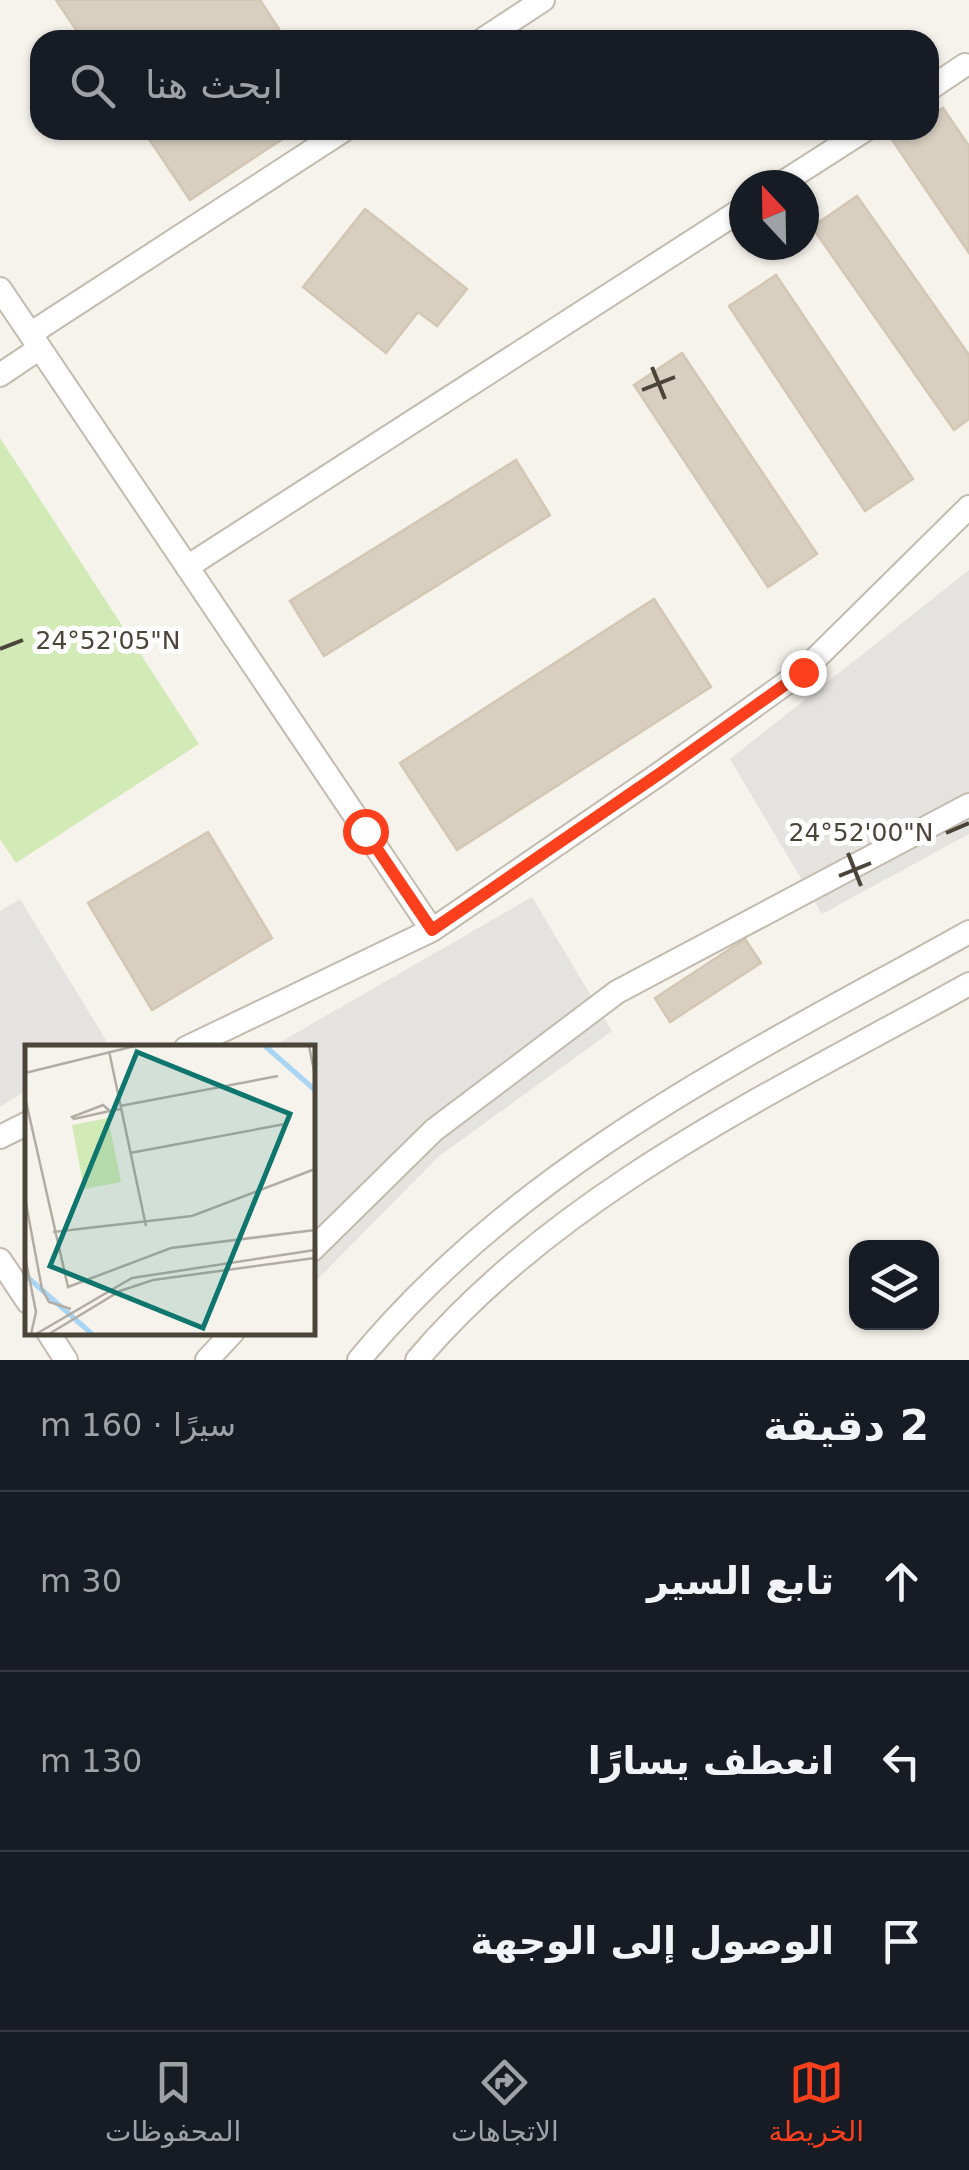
<!DOCTYPE html>
<html lang="ar">
<head>
<meta charset="utf-8">
<style>
	:root { --surface:#171b24; --page:#20242c; --text:#f1f3f6; --muted:#9ea1a6; --line:#363941; --accent:#fc3f1d }
	body { margin:0; font-family:"DejaVu Sans",Cairo,sans-serif; background:var(--page); color:var(--text); direction:rtl }
	.controls { position:absolute; right:30px; bottom:30px; display:grid; overflow:hidden; border-radius:20px; box-shadow:0 2px 8px #0004 }
	.controls button { width:90px; height:90px; display:grid; place-items:center; padding:0; border:0; border-bottom:2px solid var(--line); background:var(--surface); color:var(--text); font:50px sans-serif }
	.compass { position:absolute; left:729px; top:170px; width:90px; height:90px; border-radius:50%; background:var(--surface); box-shadow:0 2px 8px #0004; rotate:338deg }
	.stop { position:absolute; width:30px; height:30px; margin:-22px; border:8px solid #fc3f1d; border-radius:50%; background:#fff }
	.stop.end { background:#fc3f1d; border-color:#fff; box-shadow:0 2px 10px #0008 }
	.list { margin:0; padding:0; list-style:none }
	h2 { display:flex; justify-content:space-between; align-items:center; height:130px; margin:0; padding:0 40px; font-size:42px }
	h2 small { font-size:32px; font-weight:400; color:var(--muted) }
	.list li { display:grid; grid-template-columns:65px 1fr auto; gap:30px; align-items:center; box-sizing:border-box; height:180px; padding:0 40px; border-top:2px solid var(--line) }
	.list b { display:block; font-size:38px; white-space:nowrap }
	.list em { font-size:32px; font-style:normal; color:var(--muted) }
	.icon { flex:none; width:55px; height:55px; fill:none; stroke:currentColor; stroke-width:2; stroke-linecap:round; stroke-linejoin:round }
	.map { position:relative; flex:none; width:969px; height:1360px; overflow:hidden; direction:ltr }
	.search { position:absolute; background:var(--surface); box-shadow:0 2px 8px #0004; left:30px; right:30px; top:30px; height:110px; display:flex; align-items:center; gap:25px; box-sizing:border-box; padding:0 35px; border-radius:30px; color:var(--muted); font-size:38px }
	.sheet { height:670px; background:var(--surface) }
	nav { display:flex; justify-content:space-around; align-items:center; box-sizing:border-box; height:140px; border-top:2px solid var(--line); background:var(--surface); font-size:28px; color:var(--muted) }
	nav a { display:grid; justify-items:center; gap:5px }
	nav .on { color:var(--accent) }
	.map>svg:first-child { display:block }
</style>
</head>
<body>
<div class="map">
<svg width="969" height="1360" viewBox="0 0 969 1360">
	<rect width="100%" height="100%" fill="#f6f3ec"/>
	<path fill="#d2eab5" d="M0,438L199,744L16,863L0,839Z"/>
	<path fill="#e5e3e0" d="M969,570V834L822,914L730,759Z
		M532,897L612,1031L439,1156L313,1284L312,1048H270Z
		M20,899L107,1042L98,1047L28,1048L27,1090L0,1107V911Z"/>
	<path fill="#d8cfc1" stroke="#d3c7b4" stroke-width="2.5" d="M56,0H260L286,40H83Z
		M943,108L969,146V253L893,141L910,130H929V117Z
		M143,130H296L190,200Z
		M857,196L969,355V419L954,430L812,227Z
		M365,209L467,289L437,326L418,312L386,353L303,287Z
		M776,275L913,479L865,511L729,306Z
		M682,353L817,554L768,587L634,385Z
		M516,460L550,515L324,656L290,601Z
		M654,599L711,687L457,850L400,763Z
		M208,832L272,938L152,1010L88,903Z
		M745,939L761,963L670,1022L655,998Z"/>
	<g fill="none" stroke-linecap="round" stroke-linejoin="round">
		<g stroke="#c2bbae" stroke-width="26">
			<path id="minor" d="M482,40L543,0
				M929,89L965,65
				M779,185L865,130
				M0,289L432,930
				M30,334L344,130
				M0,375L40,348
				M187,567L744,208
				M186,1048L432,930L662,772L803,671L969,507
				M0,1137L28,1123
				M312,1250L434,1130L617,992L969,805
				M0,1260L28,1302
				M48,1332L66,1360
				M207,1360L233,1332
				M359,1360C523,1162 749,1055 969,932
				M417,1360C560,1191 779,1090 969,984"/>
		</g>
		<use href="#minor" stroke="#fff" stroke-width="22"/>
	</g>
	<g fill="none" stroke-linecap="round" stroke-linejoin="round">
		<path stroke="#fc3f1d" stroke-width="12" d="M365,831L432,930L662,772L803,672"/>
	</g>
	<path fill="none" stroke="#4b4439" stroke-width="4" d="M652,367L665,399M642,390L675,377M0,649L23,640M946,833L969,823M848,853L861,886M839,876L871,863"/>
	<g transform="translate(25 1045)">
		<rect width="290" height="290" fill="#f6f3ec"/>
		<path d="M83,73L96,137L59,144L47,80Z" fill="#d2eab5"/>
		<path fill="none" stroke="#a9d4f2" stroke-width="5" d="M240,1L290,45M0,230L67,289"/>
		<path fill="none" stroke="#b2ada4" stroke-width="2.5" d="M284,1L290,31M84,6L121,181M0,28L110,1M0,52L43,242L146,203L290,185M95,61L253,31M85,66L78,60L47,72L49,74L85,66L96,64M105,108L260,79M0,153L17,244L24,257L46,264M28,187L167,171L290,124M0,211L11,267L6,289M11,289L107,233L290,205M24,289L95,246L128,235L290,213"/>
		<path fill="#0f766e" fill-opacity="0.15" stroke="#0f766e" stroke-width="5" d="M112,7L265,69L178,283L25,221Z"/>
		<rect width="290" height="290" fill="none" stroke="#4b4439" stroke-width="5"/>
	</g>
	<g font-size="25" text-anchor="middle" fill="#4b4439" stroke="#fff" stroke-width="10" stroke-linejoin="round" paint-order="stroke">
		<text x="108" y="649">24°52'05"N</text>
		<text x="861" y="841">24°52'00"N</text>
	</g>
</svg>
<div class="controls">
<button><svg class="icon" aria-label="layers" viewBox="0 0 24 24"><path d="M12 4l9 5-9 5-9-5zM3 14l9 5 9-5"/></svg></button>
</div>
<svg class="compass" viewBox="-18 -18 36 36"><path d="M0-13l5 13h-10z" fill="#e53935"/><path d="M0 13l5-13h-10z" fill="#9ea1a6"/></svg>
<div class="stop" style="left:365px;top:831px"></div>
<div class="stop end" style="left:803px;top:672px"></div>
<div class="search"><svg class="icon" aria-label="search" viewBox="0 0 24 24"><circle cx="10" cy="10" r="6"/><path d="M15 15l6 6"/></svg>ابحث هنا</div>
</div>
<section class="sheet">
<h2>2 دقيقة<small>سيرًا · 160 m</small></h2>
<ul class="list">
<li><svg class="icon" aria-label="ahead" viewBox="0 0 24 24"><path d="M12 20V5M6 11l6-6 6 6"/></svg><div><b>تابع السير</b></div><em>30 m</em></li>
<li><svg class="icon" aria-label="left" viewBox="0 0 24 24"><path d="M17 20v-9H6M10 6l-5 5 5 5"/></svg><div><b>انعطف يسارًا</b></div><em>130 m</em></li>
<li><svg class="icon" aria-label="arrive" viewBox="0 0 24 24"><path d="M6 21V4h12l-3 4 3 4H6"/></svg><div><b>الوصول إلى الوجهة</b></div></li>
</ul>
</section>
<nav>
<a class="on"><svg class="icon" aria-label="map" viewBox="0 0 24 24"><path d="M3 6l6-2 6 2 6-2v14l-6 2-6-2-6 2zM9 4v14M15 6v14"/></svg>الخريطة</a>
<a><svg class="icon" aria-label="directions" viewBox="0 0 24 24"><path d="M12 3l9 9-9 9-9-9zM9 14v-3h6M13 9l2 2-2 2"/></svg>الاتجاهات</a>
<a><svg class="icon" aria-label="saved" viewBox="0 0 24 24"><path d="M7 4h10v16l-5-4-5 4z"/></svg>المحفوظات</a>
</nav>
</body>
</html>
